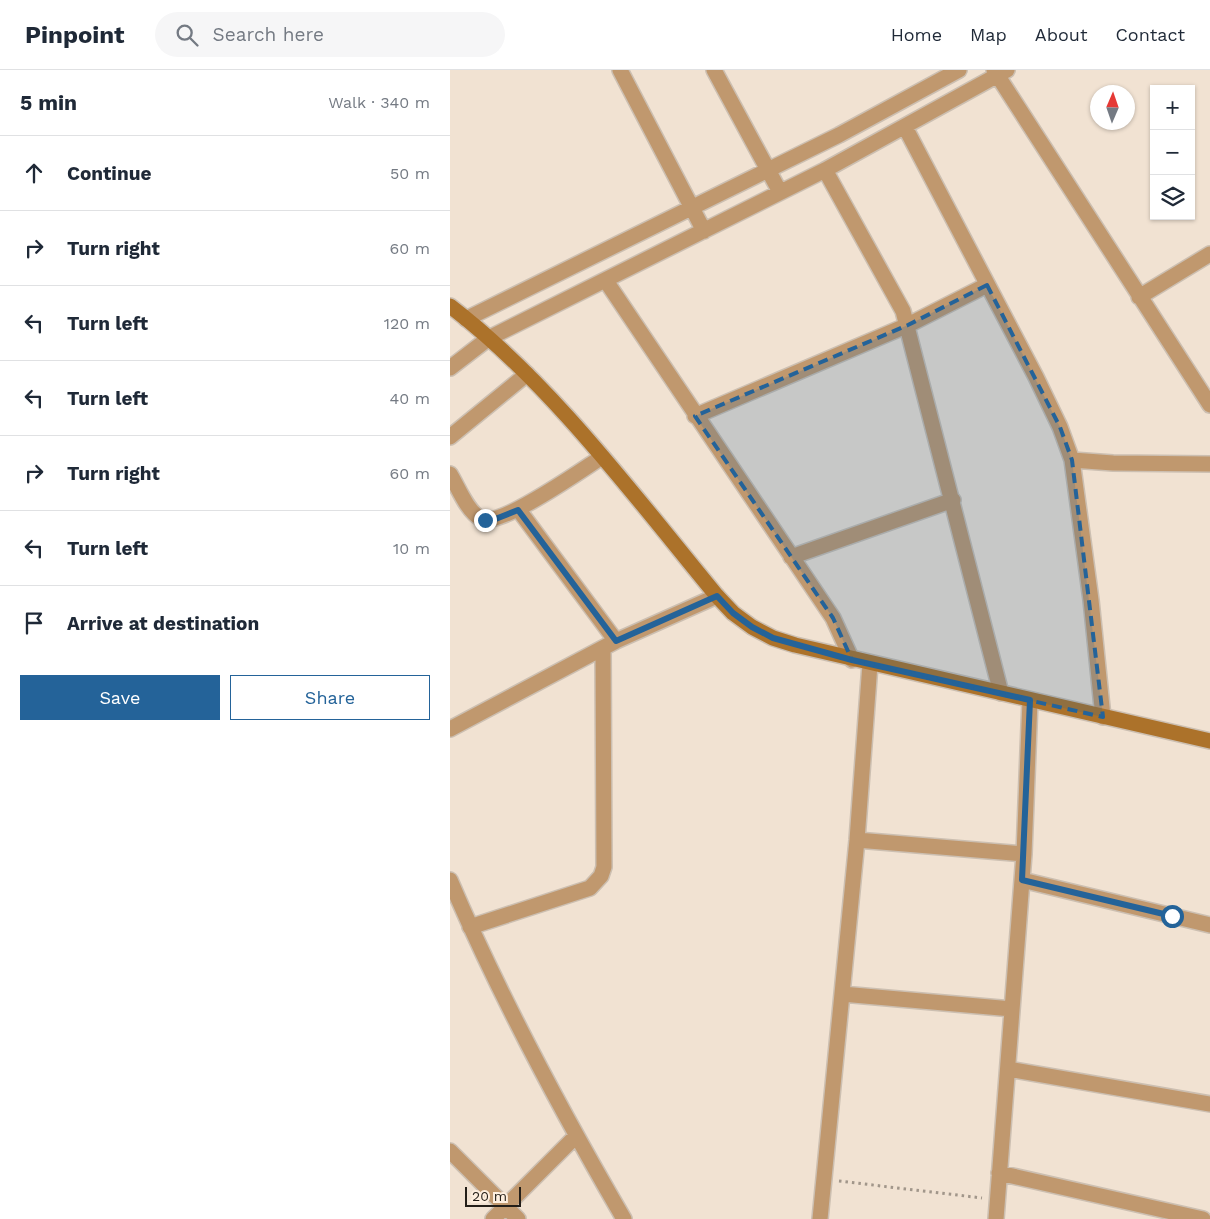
<!DOCTYPE html>
<html lang="en">
<head>
<meta charset="utf-8">
<style>
	:root { --surface:#fff; --page:#f6f6f7; --text:#1f2937; --muted:#747a83; --line:#e0e1e3; --accent:#246399 }
	body { margin:0; font-family:"Work Sans",sans-serif; background:var(--page); color:var(--text) }
	.controls { position:absolute; right:15px; top:15px; display:grid; overflow:hidden; border-radius:0px; box-shadow:0 1px 4px #0004 }
	.controls button { width:45px; height:45px; display:grid; place-items:center; padding:0; border:0; border-bottom:1px solid var(--line); background:var(--surface); color:var(--text); font:25px sans-serif }
	.compass { position:absolute; left:640px; top:15px; width:45px; height:45px; border-radius:50%; background:var(--surface); box-shadow:0 1px 4px #0004; rotate:2deg }
	.scale { position:absolute; left:15px; bottom:12px; width:56px; box-sizing:border-box; padding-left:5px; border:2px solid #231e18; border-top:0; font-size:14px; line-height:18px; white-space:nowrap; color:#231e18; -webkit-text-stroke:4px #feefdf; paint-order:stroke }
	.stop { position:absolute; width:15px; height:15px; margin:-11px; border:4px solid #246399; border-radius:50%; background:#fff }
	.stop.end { background:#246399; border-color:#fff; box-shadow:0 1px 5px #0008 }
	.list { margin:0; padding:0; list-style:none }
	h2 { display:flex; justify-content:space-between; align-items:center; height:65px; margin:0; padding:0 20px; font-size:21px }
	h2 small { font-size:16px; font-weight:400; color:var(--muted) }
	.list li { display:grid; grid-template-columns:32px 1fr auto; gap:15px; align-items:center; box-sizing:border-box; height:75px; padding:0 20px; border-top:1px solid var(--line) }
	.list b { display:block; font-size:19px; white-space:nowrap }
	.list em { font-size:16px; font-style:normal; color:var(--muted) }
	.actions { display:flex; gap:10px; padding:15px 20px }
	.actions a { flex:1; padding:11px 0; border:1px solid var(--accent); border-radius:0px; text-align:center; font-size:18px; color:var(--accent) }
	.actions .main { background:var(--accent); color:#fff }
	.icon { flex:none; width:28px; height:28px; fill:none; stroke:currentColor; stroke-width:2; stroke-linecap:round; stroke-linejoin:round }
	.map { position:relative; flex:none; width:760px; height:1149px; overflow:hidden }
	header { display:flex; align-items:center; gap:30px; box-sizing:border-box; height:70px; padding:0 25px; background:var(--surface); border-bottom:1px solid var(--line) }
	header strong { font-size:24px }
	nav { display:flex; gap:28px; margin-inline-start:auto; font-size:18px }
	.search { width:350px; height:45px; background:var(--page); display:flex; align-items:center; gap:12px; box-sizing:border-box; padding:0 18px; border-radius:28px; color:var(--muted); font-size:19px }
	main { display:flex }
	aside { flex:1; background:var(--surface) }
	.map>svg:first-child { display:block }
</style>
</head>
<body>
<header>
<strong>Pinpoint</strong>
<div class="search"><svg class="icon" aria-label="search" viewBox="0 0 24 24"><circle cx="10" cy="10" r="6"/><path d="M15 15l6 6"/></svg>Search here</div>
<nav><a>Home</a><a>Map</a><a>About</a><a>Contact</a></nav>
</header>
<main>
<aside>
<h2>5 min<small>Walk · 340 m</small></h2>
<ul class="list">
<li><svg class="icon" aria-label="ahead" viewBox="0 0 24 24"><path d="M12 20V5M6 11l6-6 6 6"/></svg><div><b>Continue</b></div><em>50 m</em></li>
<li><svg class="icon" aria-label="right" viewBox="0 0 24 24"><path d="M7 20v-9h11M14 6l5 5-5 5"/></svg><div><b>Turn right</b></div><em>60 m</em></li>
<li><svg class="icon" aria-label="left" viewBox="0 0 24 24"><path d="M17 20v-9H6M10 6l-5 5 5 5"/></svg><div><b>Turn left</b></div><em>120 m</em></li>
<li><svg class="icon" aria-label="left" viewBox="0 0 24 24"><path d="M17 20v-9H6M10 6l-5 5 5 5"/></svg><div><b>Turn left</b></div><em>40 m</em></li>
<li><svg class="icon" aria-label="right" viewBox="0 0 24 24"><path d="M7 20v-9h11M14 6l5 5-5 5"/></svg><div><b>Turn right</b></div><em>60 m</em></li>
<li><svg class="icon" aria-label="left" viewBox="0 0 24 24"><path d="M17 20v-9H6M10 6l-5 5 5 5"/></svg><div><b>Turn left</b></div><em>10 m</em></li>
<li><svg class="icon" aria-label="arrive" viewBox="0 0 24 24"><path d="M6 21V4h12l-3 4 3 4H6"/></svg><div><b>Arrive at destination</b></div></li>
</ul>
<div class="actions"><a class="main">Save</a><a>Share</a></div>
</aside>
<div class="map">
<svg width="760" height="1149" viewBox="0 0 760 1149">
	<rect width="100%" height="100%" fill="#f1e2d2"/>
	<g fill="none" stroke-linecap="round" stroke-linejoin="round">
		<g stroke="#ccbfb1" stroke-width="18">
			<path id="street" d="M170,0L254,161
				M264,0L330,122
				M544,0L760,335
				M455,57L586,307L610,357L622,390L641,530L653,647
				M375,100L453,241L551,623
				M156,211L383,548L402,590
				M689,227L760,184
				M16,249L389,65L509,0
				M0,298L39,268L375,100L557,0
				M245,346L458,255L537,215
				M0,367L77,304
				M622,390L663,393L760,394
				M0,404C8,417 17,441 30,448C49,459 133,399 152,387
				M68,439L166,571
				M341,487L503,430
				M0,659L166,571L267,526
				M407,770L574,784
				M0,810C50,927 110,1039 174,1149
				M572,810L760,855
				M20,857L140,818L151,806L154,797L153,578
				M392,924L562,939
				M558,999L760,1034
				M0,1081L68,1149
				M549,1103L753,1149
				M43,1149L126,1066
				M370,1149L407,770L420,594
				M546,1149L574,784L580,630"/>
		</g>
		<g stroke="#ccbfb1" stroke-width="18">
			<path id="secondary" d="M0,236C101,313 186,428 267,526L283,543L302,557L323,568L345,575L760,671"/>
		</g>
		<path stroke="#a1968a" stroke-width="3" stroke-dasharray="2.5 4" stroke-linecap="butt" d="M389,1111L532,1128"/>
		<use href="#street" stroke="#c0986e" stroke-width="15"/>
		<use href="#secondary" stroke="#ac722a" stroke-width="15"/>
	</g>
	<g fill="none" stroke-linecap="round" stroke-linejoin="round">
		<path stroke="#246399" stroke-width="6" d="M35,450H43L68,440L166,571L267,526L283,543L302,557L323,568L402,590L580,630L572,810L722,846"/>
	</g>
	<path fill="#246399" fill-opacity="0.2" stroke="#246399" stroke-width="4" stroke-dasharray="10 6" stroke-linejoin="round" d="M537,215L610,357L622,390L653,647L402,590L383,548L245,346L458,255Z"/>
</svg>
<div class="controls">
<button>+</button>
<button>−</button>
<button><svg class="icon" aria-label="layers" viewBox="0 0 24 24"><path d="M12 4l9 5-9 5-9-5zM3 14l9 5 9-5"/></svg></button>
</div>
<svg class="compass" viewBox="-18 -18 36 36"><path d="M0-13l5 13h-10z" fill="#e53935"/><path d="M0 13l5-13h-10z" fill="#747a83"/></svg>
<div class="scale">20 m</div>
<div class="stop" style="left:722px;top:846px"></div>
<div class="stop end" style="left:35px;top:450px"></div>
</div>
</main>
</body>
</html>
